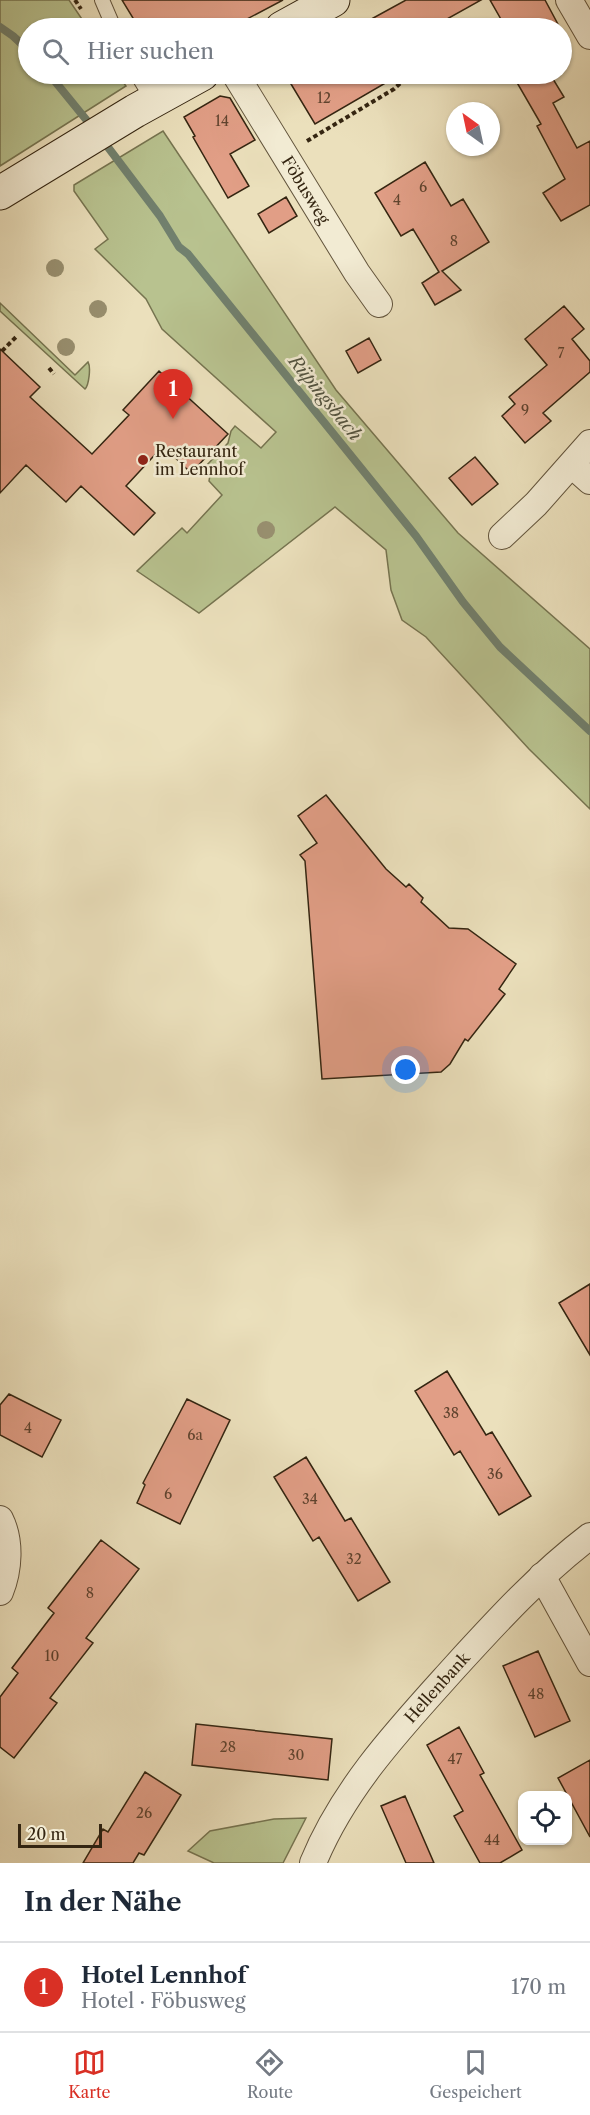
<!DOCTYPE html>
<html lang="de">
<head>
<meta charset="utf-8">
<style>
	:root { --surface:#fff; --page:#f2f2f3; --text:#1f2937; --muted:#747a83; --line:#e0e1e3; --accent:#d93025 }
	body { margin:0; font-family:"Libre Caslon Text",serif; background:var(--page); color:var(--text) }
	.controls { position:absolute; right:18px; bottom:18px; display:grid; overflow:hidden; border-radius:12px; box-shadow:0 2px 4px #0004 }
	.controls button { width:54px; height:54px; display:grid; place-items:center; padding:0; border:0; border-bottom:2px solid var(--line); background:var(--surface); color:var(--text); font:30px sans-serif }
	.compass { position:absolute; left:446px; top:102px; width:54px; height:54px; border-radius:50%; background:var(--surface); box-shadow:0 2px 4px #0004; rotate:327deg }
	.scale { position:absolute; left:18px; bottom:15px; width:84px; box-sizing:border-box; padding-left:6px; border:3px solid #342511; border-top:0; font-size:16px; line-height:21px; white-space:nowrap; color:#342511; -webkit-text-stroke:4px #f2ebd3; paint-order:stroke }
	.you { position:absolute; left:406px; top:1070px; width:21px; height:21px; margin:-15px; border:4px solid #fff; border-radius:50%; background:#1a73e8; box-shadow:0 0 0 9px #1a73e833 }
	.badge { display:grid; place-items:center; width:39px; height:39px; border-radius:50%; background:var(--accent); color:#fff; font-size:20px; font-weight:700 }
	.pin { position:absolute; translate:-50% -50px; filter:drop-shadow(0 2px 3px #0008) }
	.pin::after { content:''; position:absolute; top:32px; width:21px; height:18px; background:inherit; clip-path:polygon(0 0,100% 0,50% 100%) }
	.list { margin:0; padding:0; list-style:none }
	h2 { display:flex; justify-content:space-between; align-items:center; height:78px; margin:0; padding:0 24px; font-size:26px }
	h2 small { font-size:20px; font-weight:400; color:var(--muted) }
	.list li { display:grid; grid-template-columns:39px 1fr auto; gap:18px; align-items:center; box-sizing:border-box; height:90px; padding:0 24px; border-top:2px solid var(--line) }
	.list b { display:block; font-size:22px; white-space:nowrap }
	.list p { margin:0; font-size:20px; white-space:nowrap; color:var(--muted) }
	.list em { font-size:20px; font-style:normal; color:var(--muted) }
	.icon { flex:none; width:33px; height:33px; fill:none; stroke:currentColor; stroke-width:2; stroke-linecap:round; stroke-linejoin:round }
	.map { position:relative; flex:none; width:590px; height:1863px; overflow:hidden }
	.search { position:absolute; background:var(--surface); box-shadow:0 2px 4px #0004; left:18px; right:18px; top:18px; height:66px; display:flex; align-items:center; gap:15px; box-sizing:border-box; padding:0 21px; border-radius:33px; color:var(--muted); font-size:22px }
	.sheet { height:168px; background:var(--surface) }
	nav { display:flex; justify-content:space-around; align-items:center; box-sizing:border-box; height:84px; border-top:2px solid var(--line); background:var(--surface); font-size:16px; color:var(--muted) }
	nav a { display:grid; justify-items:center; gap:3px }
	nav .on { color:var(--accent) }
	.map>svg:first-child { display:block }
</style>
</head>
<body>
<div class="map">
<svg width="590" height="1863" viewBox="0 0 590 1863">
	<rect width="100%" height="100%" fill="#ebe0bc"/>
	<filter id="stains"><feTurbulence type="fractalNoise" baseFrequency=".00333" numOctaves="4"/><feColorMatrix values="0 0 0 0 .2 0 0 0 0 .09 0 0 0 0 .02 0 0 0 .5 -.17"/></filter>
	<radialGradient id="worn" r=".72"><stop offset=".6" stop-color="#630" stop-opacity="0"/><stop offset="1" stop-color="#630" stop-opacity=".3"/></radialGradient>
	<path fill="#b8c28f" stroke="#767450" stroke-width="1.5" d="M0,0H69L88,28H28V74H117L126,86L0,166Z
		M163,131L336,390L458,533L590,649V809L529,749L426,637L402,620L391,590L386,550L335,507L199,613L137,571L182,528L187,533L222,495L209,481L210,475L204,468L228,443L231,431L235,426L261,448L276,432L162,329L146,299L95,249L108,239L74,191V185Z
		M0,303L75,375L88,362C91,367 89,385 85,389L0,311Z
		M306,1818L283,1863H214L188,1851L210,1831L274,1819Z"/>
	<g fill="none" stroke-linecap="round" stroke-linejoin="round">
		<path stroke="#71806e" stroke-width="8" d="M0,27L13,36L28,50
			M49,74L93,128
			M101,138L160,216L179,247L188,254L416,536L463,602L500,647L590,731"/>
	</g>
	<path fill="#e19e86" stroke="#342511" stroke-width="1.5" d="M122,0H283L230,28H139Z
		M406,0H481L431,28H355Z
		M490,0H545L560,28H506Z
		M310,74H401L315,124L291,84Z
		M512,74H550L564,97L553,103L577,148L590,141V205L561,221L543,193L565,179L537,126L541,124Z
		M220,96L230,98L255,140L230,154L249,186L228,198L193,137L195,136L184,117Z
		M425,162L451,206L463,199L489,242L442,271L461,290L435,305L422,283L439,272L413,229L401,236L375,193Z
		M286,197L297,216L269,233L258,214Z
		M564,306L584,329L572,339L590,361V372L543,413L551,421L525,443L502,416L515,404L509,397L547,365L525,339Z
		M369,338L381,360L358,373L346,351Z
		M0,349L40,387L30,397L92,454L129,415L123,410L159,371L228,434L191,473L163,446L126,486L155,513L134,535L81,486L66,502L26,465L0,493Z
		M475,457L498,484L472,505L449,478Z
		M326,795L386,869L406,887L409,884L423,898L421,902L449,928L468,929L516,964L499,989L505,994L468,1041L465,1039L450,1064L441,1072L322,1079L305,861L300,855L317,843L298,816Z
		M590,1284V1355L559,1303Z
		M447,1371L486,1435L492,1432L531,1496L499,1515L460,1451L454,1455L415,1391Z
		M9,1394L61,1420L42,1457L0,1435V1405Z
		M187,1399L230,1420L180,1524L137,1503L145,1485L143,1483Z
		M306,1457L345,1521L351,1518L390,1582L358,1601L319,1537L313,1541L274,1477Z
		M101,1540L139,1569L86,1638L93,1643L50,1698L57,1703L14,1758L0,1747V1697L18,1673L12,1668L54,1613L48,1608Z
		M538,1651L570,1721L535,1737L503,1666Z
		M196,1724L332,1739L328,1780L192,1765Z
		M459,1727L484,1773L480,1775L522,1850L500,1863H480L454,1816L463,1811L427,1745Z
		M590,1760V1837L558,1778Z
		M145,1772L181,1795L144,1855L139,1853L133,1863H83L103,1829L108,1832Z
		M405,1796L434,1863H406L381,1806Z"/>
	<g fill="none" stroke-linecap="round" stroke-linejoin="round">
		<g stroke="#62543c" stroke-width="16">
			<path id="lane" d="M102,0L114,28
				M137,74L153,100"/>
		</g>
		<g stroke="#62543c" stroke-width="28">
			<g id="street">
				<path d="M569,0L590,36"/>
				<path id="s1" d="M235,74L357,273L379,304"/>
				<path d="M572,465L590,481"/>
				<path d="M502,536L536,504L590,443"/>
				<path d="M0,1519C11,1541 9,1570 0,1592"/>
				<path d="M542,1576L590,1663"/>
				<path id="s2" d="M313,1863C344,1787 401,1727 455,1667C497,1621 540,1574 590,1536"/>
			</g>
		</g>
		<g stroke="#342511" stroke-width="35">
			<path id="secondary" d="M282,28L333,0
				M0,193L135,111L202,74"/>
		</g>
		<path stroke="#342511" stroke-width="4" stroke-dasharray="4.5 3" stroke-linecap="butt" d="M75,0L81,9
			M457,28L460,25
			M307,141L394,89L410,74
			M2,351L16,337
			M49,368L54,374"/>
		<use href="#lane" stroke="#f2ebd3" stroke-width="14"/>
		<use href="#street" stroke="#f2ebd3" stroke-width="26"/>
		<use href="#secondary" stroke="#f2ebd3" stroke-width="33"/>
	</g>
	<g fill="#988f6f">
		<circle cx="55" cy="268" r="9"/>
		<circle cx="98" cy="309" r="9"/>
		<circle cx="66" cy="347" r="9"/>
		<circle cx="266" cy="530" r="9"/>
	</g>
	<circle fill="#8f2418" stroke="#f2ebd3" stroke-width="2" cx="143" cy="460" r="6"/>
	<g text-anchor="middle" dominant-baseline="central" stroke-width="5" stroke-linejoin="round" paint-order="stroke">
		<g font-size="14" fill="#5f432e">
			<text x="324" y="98">12</text>
			<text x="222" y="121">14</text>
			<text x="423" y="187">6</text>
			<text x="397" y="200">4</text>
			<text x="454" y="241">8</text>
			<text x="561" y="353">7</text>
			<text x="525" y="410">9</text>
			<text x="451" y="1413">38</text>
			<text x="28" y="1428">4</text>
			<text x="195" y="1435">6a</text>
			<text x="495" y="1474">36</text>
			<text x="168" y="1494">6</text>
			<text x="310" y="1499">34</text>
			<text x="354" y="1559">32</text>
			<text x="90" y="1593">8</text>
			<text x="52" y="1656">10</text>
			<text x="536" y="1694">48</text>
			<text x="228" y="1747">28</text>
			<text x="296" y="1755">30</text>
			<text x="455" y="1759">47</text>
			<text x="144" y="1813">26</text>
			<text x="492" y="1840">44</text>
		</g>
		<g font-size="16" fill="#342511" stroke="#f2ebd3">
			<text stroke="none"><textPath href="#s1" startOffset="136">Föbusweg</textPath></text>
			<text stroke="none"><textPath href="#s2" startOffset="216">Hellenbank</textPath></text>
		</g>
		<g font-size="16" fill="#342511" stroke="#f2ebd3" text-anchor="start">
			<text x="155" y="451">Restaurant<tspan x="155" dy="18">im Lennhof</tspan></text>
		</g>
		<g font-size="18" font-style="italic" fill="#525340" stroke="#f2ebd3">
			<text transform="translate(325 398) rotate(51)">Rüpingsbach</text>
		</g>
	</g>
	<rect width="100%" height="100%" filter="url(#stains)"/>
	<rect width="100%" height="100%" fill="url(#worn)"/>
</svg>
<div class="controls">
<button><svg class="icon" aria-label="locate" viewBox="0 0 24 24"><circle cx="12" cy="12" r="6"/><path d="M12 2v4M12 18v4M2 12h4M18 12h4"/></svg></button>
</div>
<svg class="compass" viewBox="-18 -18 36 36"><path d="M0-13l5 13h-10z" fill="#e53935"/><path d="M0 13l5-13h-10z" fill="#747a83"/></svg>
<div class="scale">20 m</div>
<div class="you"></div>
<div class="pin badge" style="left:173px;top:419px">1</div>
<div class="search"><svg class="icon" aria-label="search" viewBox="0 0 24 24"><circle cx="10" cy="10" r="6"/><path d="M15 15l6 6"/></svg>Hier suchen</div>
</div>
<section class="sheet">
<h2>In der Nähe<small></small></h2>
<ul class="list">
<li><span class="badge">1</span><div><b>Hotel Lennhof</b><p>Hotel · Föbusweg</p></div><em>170 m</em></li>
</ul>
</section>
<nav>
<a class="on"><svg class="icon" aria-label="map" viewBox="0 0 24 24"><path d="M3 6l6-2 6 2 6-2v14l-6 2-6-2-6 2zM9 4v14M15 6v14"/></svg>Karte</a>
<a><svg class="icon" aria-label="directions" viewBox="0 0 24 24"><path d="M12 3l9 9-9 9-9-9zM9 14v-3h6M13 9l2 2-2 2"/></svg>Route</a>
<a><svg class="icon" aria-label="saved" viewBox="0 0 24 24"><path d="M7 4h10v16l-5-4-5 4z"/></svg>Gespeichert</a>
</nav>
</body>
</html>
